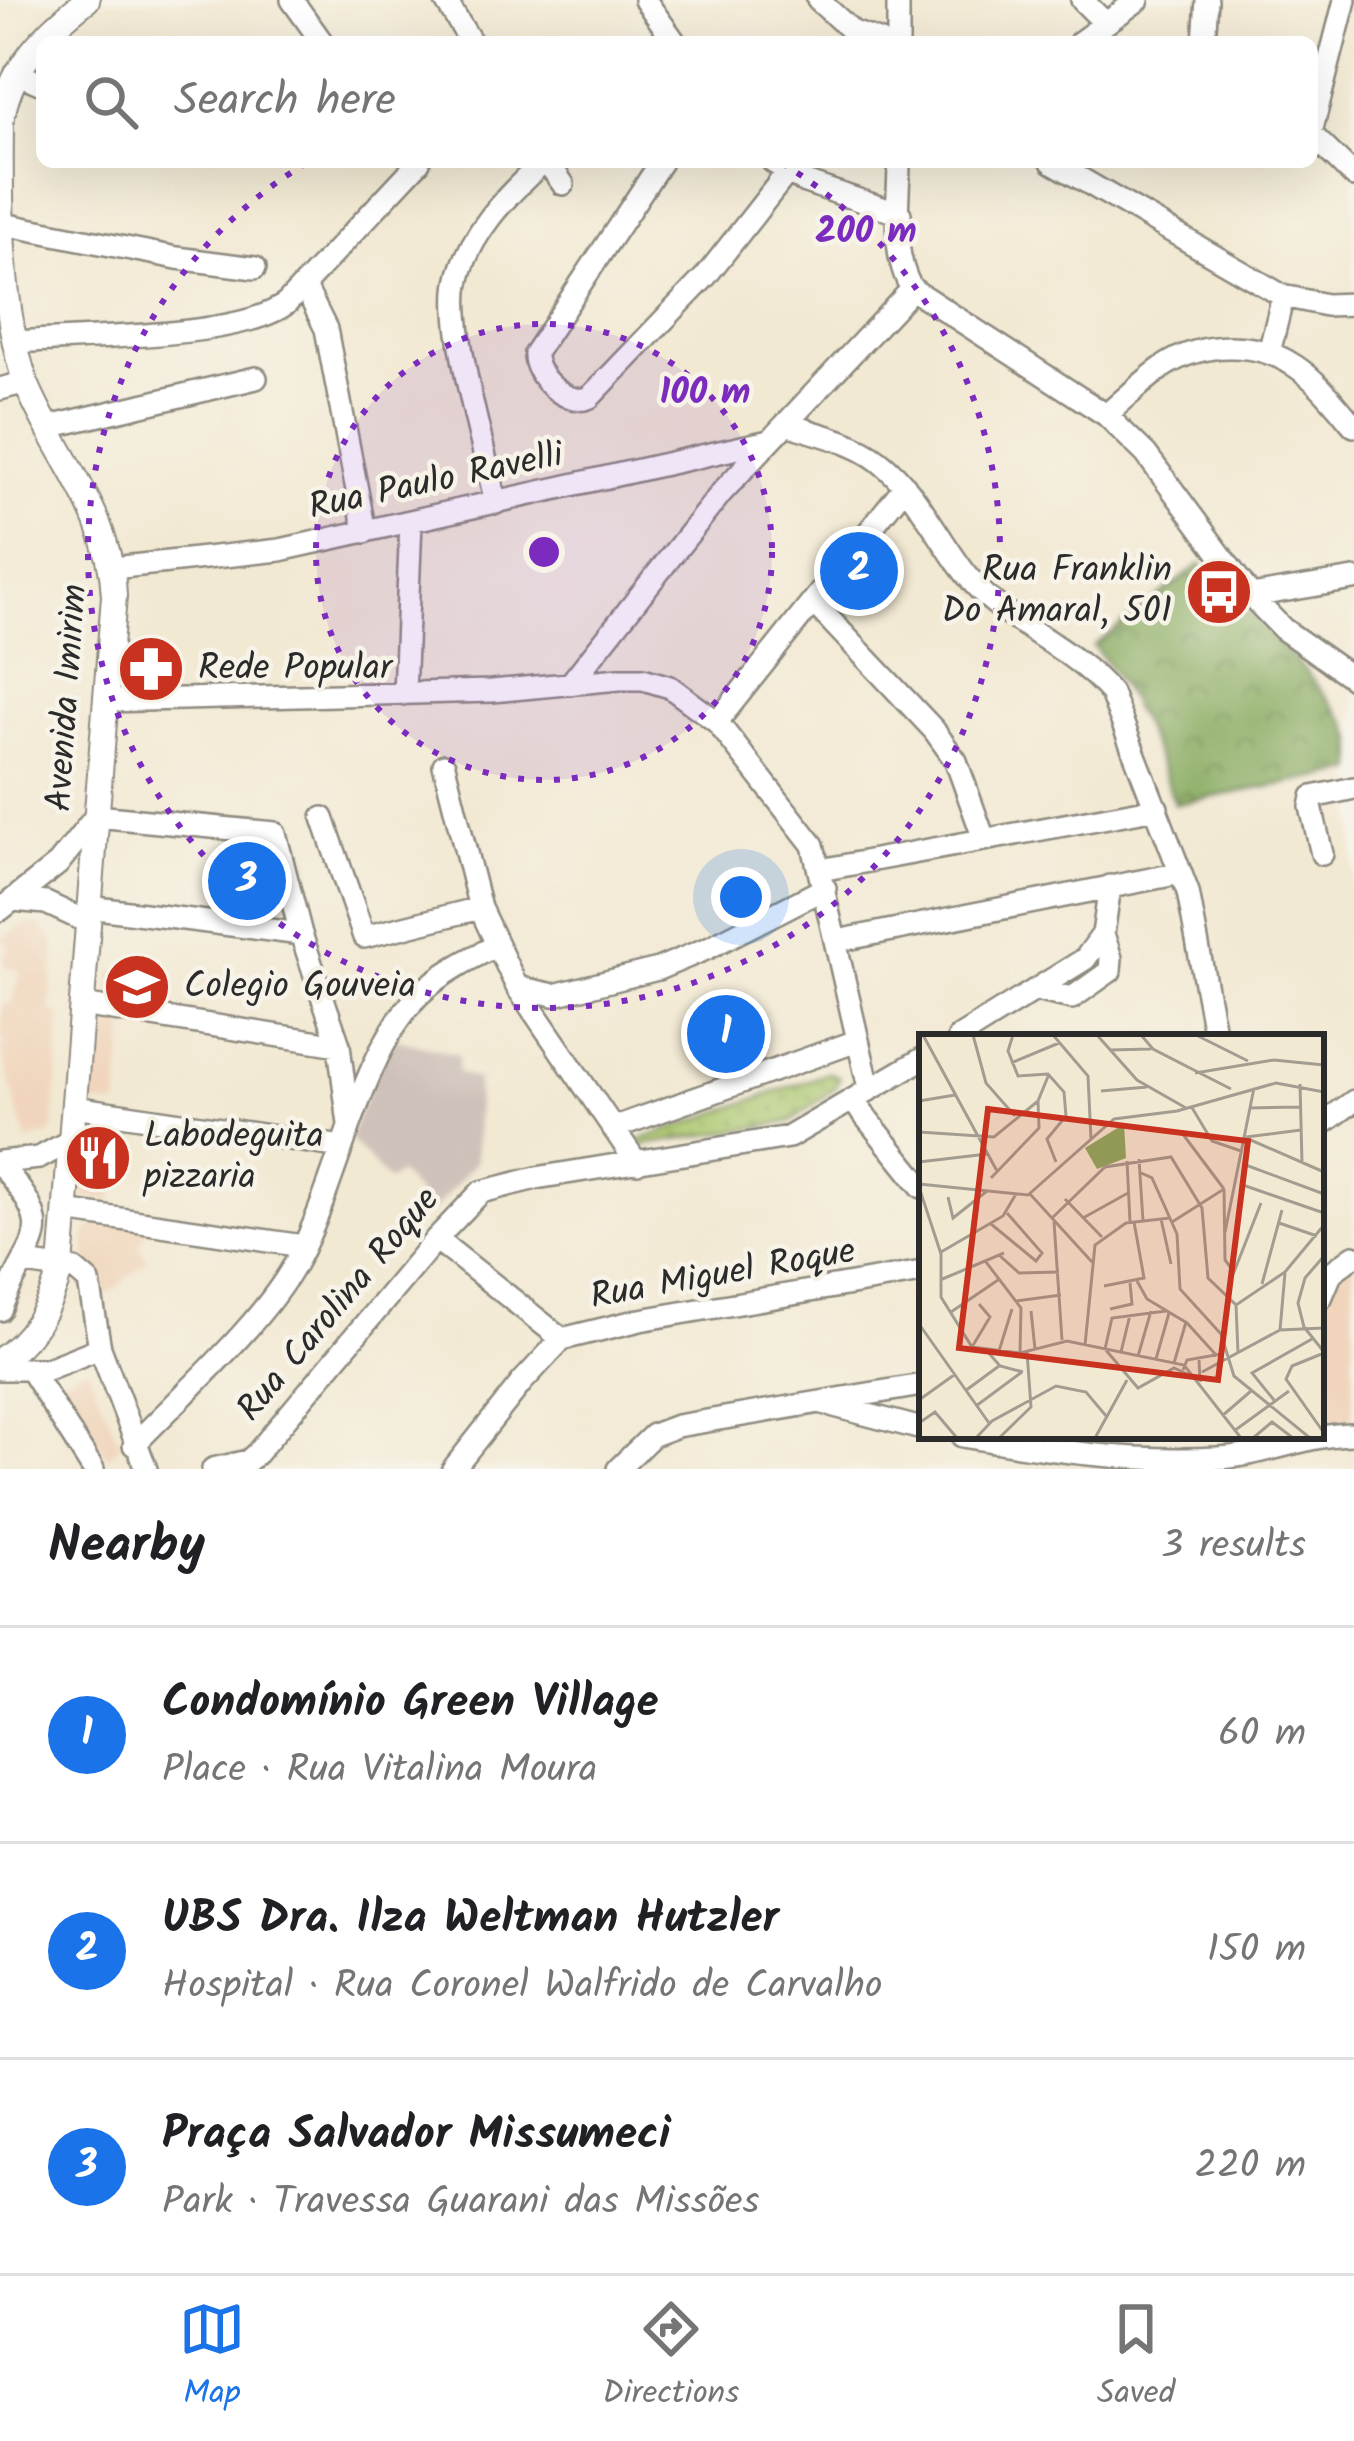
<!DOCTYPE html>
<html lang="en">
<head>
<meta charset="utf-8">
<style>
	:root { --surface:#fff; --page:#f2f2f2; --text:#202124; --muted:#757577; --line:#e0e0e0; --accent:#1a73e8 }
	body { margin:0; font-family:Kalam,sans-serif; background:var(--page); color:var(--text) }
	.you { position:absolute; left:741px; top:897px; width:42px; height:42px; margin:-30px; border:9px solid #fff; border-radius:50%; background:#1a73e8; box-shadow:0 0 0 18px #1a73e833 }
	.badge { display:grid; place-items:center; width:78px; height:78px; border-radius:50%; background:var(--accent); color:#fff; font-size:39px; font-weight:700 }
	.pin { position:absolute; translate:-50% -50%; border:6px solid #fff; box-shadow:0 3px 12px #0006 }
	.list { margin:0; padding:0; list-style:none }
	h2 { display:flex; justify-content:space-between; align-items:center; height:156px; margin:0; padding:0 48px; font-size:51px }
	h2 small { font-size:39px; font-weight:400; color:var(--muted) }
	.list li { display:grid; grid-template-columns:78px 1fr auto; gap:36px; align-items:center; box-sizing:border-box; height:216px; padding:0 48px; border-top:3px solid var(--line) }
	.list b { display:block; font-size:45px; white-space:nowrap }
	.list p { margin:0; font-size:39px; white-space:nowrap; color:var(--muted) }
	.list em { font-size:39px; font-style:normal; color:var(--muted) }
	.icon { flex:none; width:66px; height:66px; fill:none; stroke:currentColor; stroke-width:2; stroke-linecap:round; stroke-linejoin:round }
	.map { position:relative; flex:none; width:1354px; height:1469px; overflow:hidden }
	.search { position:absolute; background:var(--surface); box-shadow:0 12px 48px #0002; left:36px; right:36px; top:36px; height:132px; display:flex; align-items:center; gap:30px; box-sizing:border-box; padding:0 42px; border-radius:18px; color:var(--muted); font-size:45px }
	.sheet { height:804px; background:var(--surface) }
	nav { display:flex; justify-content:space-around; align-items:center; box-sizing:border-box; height:168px; border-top:3px solid var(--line); background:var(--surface); font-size:33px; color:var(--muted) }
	nav a { display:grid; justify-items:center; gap:6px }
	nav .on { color:var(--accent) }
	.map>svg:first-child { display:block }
</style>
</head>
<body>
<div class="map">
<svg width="1354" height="1469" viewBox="0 0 1354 1469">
	<defs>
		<pattern id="green-dots" width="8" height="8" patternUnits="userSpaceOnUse" patternTransform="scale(3)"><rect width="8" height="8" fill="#acc86f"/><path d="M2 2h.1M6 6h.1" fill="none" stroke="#94ac60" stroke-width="1.8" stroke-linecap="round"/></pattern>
		<pattern id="forest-crowns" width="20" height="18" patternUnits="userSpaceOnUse" patternTransform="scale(3)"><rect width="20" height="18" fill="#89ac62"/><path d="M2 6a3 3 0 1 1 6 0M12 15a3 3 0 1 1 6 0" fill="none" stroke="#708c51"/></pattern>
	</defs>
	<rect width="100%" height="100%" fill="#f7f3e8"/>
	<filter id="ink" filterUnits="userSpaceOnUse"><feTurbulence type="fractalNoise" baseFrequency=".00833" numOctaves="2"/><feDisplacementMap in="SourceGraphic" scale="24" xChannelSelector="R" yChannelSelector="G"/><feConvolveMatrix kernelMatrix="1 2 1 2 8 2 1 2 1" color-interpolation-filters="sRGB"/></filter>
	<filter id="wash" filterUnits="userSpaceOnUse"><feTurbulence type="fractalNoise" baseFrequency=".004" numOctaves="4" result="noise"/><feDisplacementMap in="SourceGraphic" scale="48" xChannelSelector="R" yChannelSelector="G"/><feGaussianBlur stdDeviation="2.7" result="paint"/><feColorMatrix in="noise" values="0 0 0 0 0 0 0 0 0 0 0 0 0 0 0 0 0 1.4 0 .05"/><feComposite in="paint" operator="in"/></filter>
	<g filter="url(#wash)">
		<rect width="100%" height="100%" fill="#f2e9d3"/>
		<path fill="#f0d5bc" d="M26,923L40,925L55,941L50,1011L61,1014L54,1126L50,1134L27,1141L0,1048L5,1047L0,1032L3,1003L11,1005L21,972L3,965L9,945L0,940Z
			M112,970L167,978L163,1003L108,996Z
			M99,1015L126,1019L118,1106L91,1104Z
			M91,1115L111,1118L113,1202L84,1196Z
			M98,1221L147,1227L139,1247L148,1260L109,1294L101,1293L86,1263V1235Z
			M1354,1262V1422L1321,1425V1329L1333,1279Z
			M87,1367L121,1445L108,1457L52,1384Z"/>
		<path fill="#cec1b9" d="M390,1037L459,1055L457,1072L477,1080L476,1161L432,1212L399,1173L388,1181L349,1138Z"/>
		<path fill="url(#green-dots)" stroke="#6c7a4d" stroke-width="3" d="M232,844L261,852L275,921L221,910Z
			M829,1073L839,1077L835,1088L790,1122L637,1146L634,1142Z"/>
		<path fill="url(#forest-crowns)" stroke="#5a6c46" stroke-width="3" d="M1201,564L1306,672L1347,723L1354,740V771L1175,804C1154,746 1132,695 1094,646Z"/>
	</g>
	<g filter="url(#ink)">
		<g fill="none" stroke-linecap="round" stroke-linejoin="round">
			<g stroke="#8e8a7f" stroke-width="26">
				<path id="minor" d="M292,0L322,42
					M445,0L471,42
					M645,0L675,42
					M818,0L853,32L881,42
					M898,0V42
					M1082,0L1105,23
					M1080,42L1138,0
					M1204,42L1207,0
					M16,73L42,84
					M1312,129L1345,0
					M1312,135L1354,176
					M547,162L563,184
					M661,162L535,353C533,376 568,408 590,397L706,276L786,174
					M773,162L805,182L900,214
					M899,162C899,202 890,254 912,289L1106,415L1146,454L1251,596L1283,629L1354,679
					M1052,162L1283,296L1326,305L1354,304
					M3,224L177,258L255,268
					M304,285L326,329L365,532
					M14,342C78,337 242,339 287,303L419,162
					M1269,353L1283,296
					M0,389L26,382
					M1106,415C1125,399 1143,381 1163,367C1202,341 1256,340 1295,366C1318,381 1336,405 1354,426
					M786,424C817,434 853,441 879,461C926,498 945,559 988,598C1027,632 1077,653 1111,693L1188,892L1215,1037
					M49,427L256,378
					M496,503C485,452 449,329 458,283C468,234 508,194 543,162
					M113,568L280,550L769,441
					M1251,596L1354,579
					M815,604L934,730L956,761L984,839
					M570,684L722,492L912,289
					M404,694L411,521
					M106,701L492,691L619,679H643L670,687L717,722L813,845L869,1088
					M717,722L905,486
					M444,765L480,908L517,987L554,995L658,969L708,948L825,888
					M323,818L364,937L480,908
					M1322,854L1311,807L1313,797L1354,788
					M820,870L1157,808
					M13,900L46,903L87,922
					M89,907L301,934
					M0,910L58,864L96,816L275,833L301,934L339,1045L349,1125
					M837,941L1181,873
					M517,987L637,1163
					M1035,990L1072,998L1110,971L1111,958L1103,934
					M81,1005L339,1045
					M959,1037L1085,959L1103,934L1110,886
					M852,1100L922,1187
					M74,1107L342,1147
					M1321,1125L1354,1101
					M613,1128L857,1041
					M0,1162L39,1158L72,1140
					M0,1164C63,1237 29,1235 0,1310
					M66,1211L303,1246
					M436,1239L562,1339
					M25,1263L75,1270L89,1282L100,1348L146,1469
					M1321,1298L1332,1272L1354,1256
					M0,1369H47L100,1348
					M31,1371L93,1469
					M823,1403L922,1429
					M962,1436C1046,1450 1132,1463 1218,1458C1264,1456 1307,1434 1354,1434
					M134,1445C183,1394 265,1321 297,1260C338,1184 359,1056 419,995C440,974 469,959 496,946
					M213,1469L248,1461L257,1453L436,1239L481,1192L536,1178L789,1137L922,1059
					M453,1469L522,1382L562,1339L640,1320L922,1272
					M618,1469L653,1435L677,1426L922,1385"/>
			</g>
			<g stroke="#8e8a7f" stroke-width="28">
				<path id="major" d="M0,1360C33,1340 51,1304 61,1267L114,596C111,513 56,456 26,383C0,309 0,203 1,124C8,69 44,33 87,0"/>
			</g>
			<use href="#minor" stroke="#fff" stroke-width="21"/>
			<use href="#major" stroke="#fff" stroke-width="24"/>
		</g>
	</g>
	<circle cx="544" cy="552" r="228" fill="#7b2cbf" fill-opacity=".12"/>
	<g fill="none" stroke="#7b2cbf" stroke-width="6" stroke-dasharray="6 12">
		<circle cx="544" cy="552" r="228"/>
		<path d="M782 163A456 456 0 1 1 306 163"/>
	</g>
	<defs>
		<g id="bus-disc" transform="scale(3.45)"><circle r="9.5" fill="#c8321e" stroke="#f7f3e8"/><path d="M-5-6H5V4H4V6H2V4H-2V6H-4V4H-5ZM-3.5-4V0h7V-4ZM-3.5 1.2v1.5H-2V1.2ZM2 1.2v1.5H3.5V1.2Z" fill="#fff"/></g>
		<g id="pharmacy-disc" transform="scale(3.45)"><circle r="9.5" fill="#c8321e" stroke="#f7f3e8"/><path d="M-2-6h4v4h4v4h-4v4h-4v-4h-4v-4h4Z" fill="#fff"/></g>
		<g id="school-disc" transform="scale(3.45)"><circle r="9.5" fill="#c8321e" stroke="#f7f3e8"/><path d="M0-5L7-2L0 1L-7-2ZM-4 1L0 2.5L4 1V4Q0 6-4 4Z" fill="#fff"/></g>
		<g id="restaurant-disc" transform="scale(3.45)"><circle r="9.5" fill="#c8321e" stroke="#f7f3e8"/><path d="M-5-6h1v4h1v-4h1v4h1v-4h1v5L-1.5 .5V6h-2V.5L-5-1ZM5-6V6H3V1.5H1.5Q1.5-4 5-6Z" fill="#fff"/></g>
	</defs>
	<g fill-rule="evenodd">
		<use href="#bus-disc" x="1219" y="592"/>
		<use href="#pharmacy-disc" x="151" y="669"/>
		<use href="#school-disc" x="137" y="987"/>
		<use href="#restaurant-disc" x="98" y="1158"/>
	</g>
	<g text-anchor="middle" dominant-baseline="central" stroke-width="9" stroke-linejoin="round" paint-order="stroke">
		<g font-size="36" fill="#2b2b2b" stroke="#f7f3e8">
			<text transform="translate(436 482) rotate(-12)">Rua Paulo Ravelli</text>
			<text transform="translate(68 698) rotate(-86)">Avenida Imirim</text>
			<text transform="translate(723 1275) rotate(-10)">Rua Miguel Roque</text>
			<text transform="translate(339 1305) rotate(-50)">Rua Carolina Roque</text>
		</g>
		<g font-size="36" fill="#2b2b2b" stroke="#f7f3e8" text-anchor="start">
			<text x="1172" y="571" text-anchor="end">Rua Franklin<tspan x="1172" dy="41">Do Amaral, 501</tspan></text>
			<text x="198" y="669">Rede Popular</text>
			<text x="184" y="987">Colegio Gouveia</text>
			<text x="144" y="1137">Labodeguita<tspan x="144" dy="41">pizzaria</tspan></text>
		</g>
	</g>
	<g transform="translate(919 1034)">
		<rect width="405" height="405" fill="#f2e9d3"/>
		<path d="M205,90L207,124L178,135L166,114Z" fill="#89ac62"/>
		<path fill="none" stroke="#a29d90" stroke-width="3" d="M4,1L78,137M54,1L67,49L96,82M94,1L89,17L99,42L129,40L145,58L147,82L128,105L137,128M134,1L169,42L172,105M178,1L218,46L267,74M222,1L234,15L312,55M277,1L329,27M191,16L232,15M92,29L140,9M276,39L355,26L405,31M381,50L383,129M182,57L228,53M0,67L36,61M272,72L293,107L322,117M330,74L382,73M0,98L75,103L119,67M263,99L305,155M327,103L382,96M327,104L405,138M220,125L224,187M208,127L211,188M0,128L68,120M324,130L405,160M220,138L233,144L258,200L261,255L302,300L315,342L391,404M72,144L120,94L119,67L130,40M0,150L109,161L195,85L258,77L357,49L405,58M321,150L405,179M0,153L22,220V263L53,313L101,319L148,307L265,331L322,404M305,155L306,226L315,238L342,169M111,160L173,228M29,163L34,184L68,157M146,165L183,203M164,184L209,159M132,185L186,133L252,123L283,174L289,244L317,271L319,319M242,185L252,230M135,188L143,306M253,188L305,155M360,189L398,202M72,190L117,227L123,219L88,179M306,198L335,54M22,218L84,182L97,160M80,221L100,239L140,238M405,222L386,244L379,269L385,293L405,318M67,228L102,274L101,319M21,246L85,219M218,247L228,265L268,289L298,322M343,250L363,176M185,252L225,244L215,188M97,267L142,261M317,271L366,238L405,191M191,275L213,270L211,249M112,277L116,315M247,277L193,284L186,315L219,354L255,334L281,346L280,326M32,278L79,246M0,290L70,389M361,296L366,239M166,311L176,211L207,189L251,184M53,313L71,283L60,270M68,317L81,332L104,338M80,317L93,275M202,318L211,281M405,319L373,332L367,345L405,399M219,322L232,277M237,325L250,279M255,329L267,288M264,336L268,326L302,320M283,338L361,296L405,294M46,357L80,332M0,366L35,341M355,366L333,339L393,305M57,372L103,338M303,382L332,357M0,389L16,378L38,404M315,397L370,357M57,404L73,387L137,352L167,358L188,383M80,404L112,373L108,318M176,404L208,346M334,404L353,388L374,404"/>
		<path fill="#c8321e" fill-opacity="0.15" stroke="#c8321e" stroke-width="6" d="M69,75L329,107L299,346L40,314Z"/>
		<rect width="405" height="405" fill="none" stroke="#2b2b2b" stroke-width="6"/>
	</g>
	<circle cx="544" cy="552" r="18" fill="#7b2cbf" stroke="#f7f3e8" stroke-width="6"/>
	<g font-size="36" text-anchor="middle" font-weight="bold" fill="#7b2cbf" stroke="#f7f3e8" stroke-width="9" stroke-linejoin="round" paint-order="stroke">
		<text x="866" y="242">200 m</text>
		<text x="705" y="403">100 m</text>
	</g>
</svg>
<div class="you"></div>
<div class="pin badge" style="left:726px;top:1034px">1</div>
<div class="pin badge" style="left:859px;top:571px">2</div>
<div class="pin badge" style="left:247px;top:881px">3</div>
<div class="search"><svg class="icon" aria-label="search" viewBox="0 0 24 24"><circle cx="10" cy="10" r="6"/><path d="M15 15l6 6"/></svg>Search here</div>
</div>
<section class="sheet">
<h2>Nearby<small>3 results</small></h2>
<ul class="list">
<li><span class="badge">1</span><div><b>Condomínio Green Village</b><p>Place · Rua Vitalina Moura</p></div><em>60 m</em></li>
<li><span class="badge">2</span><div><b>UBS Dra. Ilza Weltman Hutzler</b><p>Hospital · Rua Coronel Walfrido de Carvalho</p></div><em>150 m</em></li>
<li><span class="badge">3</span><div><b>Praça Salvador Missumeci</b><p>Park · Travessa Guarani das Missões</p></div><em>220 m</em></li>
</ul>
</section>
<nav>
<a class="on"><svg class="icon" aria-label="map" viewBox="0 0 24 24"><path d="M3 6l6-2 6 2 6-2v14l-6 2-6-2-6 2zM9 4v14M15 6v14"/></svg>Map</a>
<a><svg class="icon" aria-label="directions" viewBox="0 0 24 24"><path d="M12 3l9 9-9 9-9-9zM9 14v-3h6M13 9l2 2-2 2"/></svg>Directions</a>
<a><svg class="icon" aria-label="saved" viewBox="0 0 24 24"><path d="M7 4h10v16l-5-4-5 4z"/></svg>Saved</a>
</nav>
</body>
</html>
